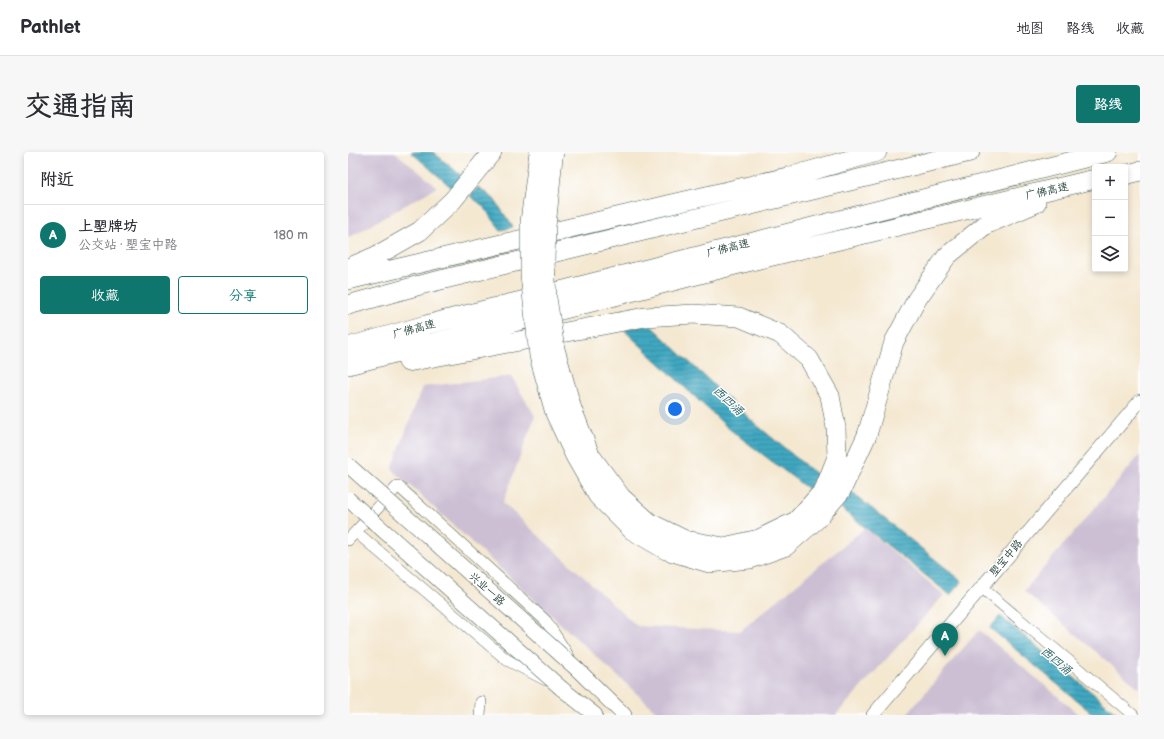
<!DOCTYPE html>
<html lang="zh">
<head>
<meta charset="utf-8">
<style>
	:root { --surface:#fff; --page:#f7f7f7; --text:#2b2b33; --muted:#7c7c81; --line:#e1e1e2; --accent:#0f766e }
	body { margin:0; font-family:"Balsamiq Sans","LXGW WenKai TC",sans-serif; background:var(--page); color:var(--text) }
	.controls { position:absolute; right:12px; top:12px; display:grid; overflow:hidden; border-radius:4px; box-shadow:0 2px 6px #0003 }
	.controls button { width:36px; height:36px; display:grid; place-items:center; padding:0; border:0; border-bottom:1px solid var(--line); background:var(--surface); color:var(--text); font:20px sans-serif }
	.you { position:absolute; left:327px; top:257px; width:14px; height:14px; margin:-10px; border:3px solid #fff; border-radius:50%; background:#1a73e8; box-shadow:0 0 0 6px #1a73e833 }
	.badge { display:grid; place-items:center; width:26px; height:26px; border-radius:50%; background:var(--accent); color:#fff; font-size:13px; font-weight:700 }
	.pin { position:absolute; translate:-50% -33px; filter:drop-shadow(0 1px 2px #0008) }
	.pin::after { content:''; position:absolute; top:21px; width:14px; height:12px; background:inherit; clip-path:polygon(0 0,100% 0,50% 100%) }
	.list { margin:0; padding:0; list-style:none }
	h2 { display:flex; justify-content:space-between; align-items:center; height:52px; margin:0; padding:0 16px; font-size:17px }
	h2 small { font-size:13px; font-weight:400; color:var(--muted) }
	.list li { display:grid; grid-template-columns:26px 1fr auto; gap:12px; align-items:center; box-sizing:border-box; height:60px; padding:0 16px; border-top:1px solid var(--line) }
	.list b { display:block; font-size:15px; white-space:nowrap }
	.list p { margin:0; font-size:13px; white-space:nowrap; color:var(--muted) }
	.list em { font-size:13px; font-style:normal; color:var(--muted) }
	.actions { display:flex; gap:8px; padding:12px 16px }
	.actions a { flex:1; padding:9px 0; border:1px solid var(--accent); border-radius:4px; text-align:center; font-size:14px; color:var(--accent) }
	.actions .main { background:var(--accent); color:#fff }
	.icon { flex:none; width:22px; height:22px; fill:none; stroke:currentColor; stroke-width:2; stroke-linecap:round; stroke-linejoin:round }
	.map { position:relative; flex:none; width:792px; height:563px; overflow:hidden; border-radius:4px }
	header { display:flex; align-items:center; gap:24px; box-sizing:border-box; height:56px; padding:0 20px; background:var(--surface); border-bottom:1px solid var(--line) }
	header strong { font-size:19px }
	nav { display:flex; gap:22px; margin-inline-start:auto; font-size:14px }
	.intro { display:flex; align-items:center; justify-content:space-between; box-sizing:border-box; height:96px; padding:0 24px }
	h1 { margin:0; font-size:28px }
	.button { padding:10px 18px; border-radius:4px; background:var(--accent); color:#fff; font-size:14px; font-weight:700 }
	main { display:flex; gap:24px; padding:0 24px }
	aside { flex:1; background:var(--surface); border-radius:4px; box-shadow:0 2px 6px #0003 }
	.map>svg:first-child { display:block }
</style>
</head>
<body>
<header>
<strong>Pathlet</strong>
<nav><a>地图</a><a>路线</a><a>收藏</a></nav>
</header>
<div class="intro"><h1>交通指南</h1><a class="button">路线</a></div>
<main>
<aside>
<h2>附近<small></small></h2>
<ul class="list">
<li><span class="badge">A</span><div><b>上塱牌坊</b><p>公交站 · 塱宝中路</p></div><em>180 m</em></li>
</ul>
<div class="actions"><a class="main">收藏</a><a>分享</a></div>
</aside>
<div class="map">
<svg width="792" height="563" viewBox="0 0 792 563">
	<defs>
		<pattern id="water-rules" width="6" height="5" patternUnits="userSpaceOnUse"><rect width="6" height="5" fill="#41a8c1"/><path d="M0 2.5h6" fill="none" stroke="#368a9e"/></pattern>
	</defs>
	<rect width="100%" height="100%" fill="#fff"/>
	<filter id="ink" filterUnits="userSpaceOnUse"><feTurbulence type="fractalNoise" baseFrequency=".025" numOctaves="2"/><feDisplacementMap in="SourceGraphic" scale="8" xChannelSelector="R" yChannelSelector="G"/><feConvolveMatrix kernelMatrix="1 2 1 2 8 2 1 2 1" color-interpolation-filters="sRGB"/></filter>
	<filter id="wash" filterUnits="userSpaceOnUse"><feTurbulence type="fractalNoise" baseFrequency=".012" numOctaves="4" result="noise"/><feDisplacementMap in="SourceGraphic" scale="16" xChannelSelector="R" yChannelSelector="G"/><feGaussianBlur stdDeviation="0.9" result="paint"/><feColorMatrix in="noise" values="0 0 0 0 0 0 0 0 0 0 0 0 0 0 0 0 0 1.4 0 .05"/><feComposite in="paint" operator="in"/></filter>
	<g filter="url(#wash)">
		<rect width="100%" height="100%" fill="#f4e8d1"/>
		<path fill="#ccbfd4" d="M0,0H47L89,35L0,86Z
			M163,224L187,264L155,351L289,474L392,479L517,376L596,443L488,563H312L44,317L74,235Z
			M792,303V537L676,439Z
			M631,478L732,563H558Z"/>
		<path fill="url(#water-rules)" stroke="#30727a" d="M63,0H85L115,25L104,36Z
			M130,35L146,47L165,75L153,78L134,53L122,44Z
			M301,172L404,269L469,323L460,337L380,276L276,178Z
			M502,339L614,429L602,443L493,356Z
			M652,464L771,563H746L642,476Z"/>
	</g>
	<g filter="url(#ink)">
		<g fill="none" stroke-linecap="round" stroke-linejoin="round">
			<g stroke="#3f574c" stroke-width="12">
				<path id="minor" d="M8,380L159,508L198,528
					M0,388L50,334L198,469L221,505
					M633,435L785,563
					M132,563L133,550"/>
			</g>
			<g stroke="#3f574c" stroke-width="14">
				<path id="tertiary" d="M525,563L792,249"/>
			</g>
			<g stroke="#3f574c" stroke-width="16">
				<path id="secondary" d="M229,517L276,563
					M213,536L247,563"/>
			</g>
			<g stroke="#3f574c" stroke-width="20">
				<path id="motorway" d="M777,23L792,19
					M0,116L28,104L72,79L105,48L144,0
					M0,128L448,23L529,0
					M0,153L72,133L622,0
					M0,195L78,173L760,0
					M60,210L297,165L345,162L391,165L432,182L461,207L482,244L488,276
					M0,213L391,112L747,27
					M519,283L546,190L569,147L599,104L637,73L688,51"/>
			</g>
			<use href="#minor" stroke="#fff" stroke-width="11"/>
			<use href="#tertiary" stroke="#fff" stroke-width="13"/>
			<use href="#secondary" stroke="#fff" stroke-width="15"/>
			<use href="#motorway" stroke="#fff" stroke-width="19"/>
			<g stroke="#3f574c" stroke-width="16" stroke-linecap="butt">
				<path id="secondary-bridge" d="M0,313L229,517
					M0,347L213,536"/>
			</g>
			<g stroke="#3f574c" stroke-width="20" stroke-linecap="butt">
				<path id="motorway-bridge" d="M191,0L182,70V123L191,204L207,261L227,304L250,344L284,378L318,398L361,411L402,407L438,394L468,368L493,339L519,283
					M206,0L205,5L198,75L197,110L199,146L207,197L224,257L242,303L273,345L302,371L337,388L376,395L411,387L448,369L476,338L489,305L488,276"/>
			</g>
			<use href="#secondary-bridge" stroke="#fff" stroke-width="15"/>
			<use href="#motorway-bridge" stroke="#fff" stroke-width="19"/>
		</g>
	</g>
	<g text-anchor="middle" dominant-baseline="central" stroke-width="3" stroke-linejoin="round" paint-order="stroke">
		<g font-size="11" fill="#1f3d34" stroke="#fff">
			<text transform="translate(699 39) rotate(-13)">广佛高速</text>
			<text transform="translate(380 96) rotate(-14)">广佛高速</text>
			<text transform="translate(66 177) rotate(-15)">广佛高速</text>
			<text transform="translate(658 406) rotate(-50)">塱宝中路</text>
			<text transform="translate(139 437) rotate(42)">兴业一路</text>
		</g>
		<g font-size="12" font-style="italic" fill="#2b6265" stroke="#fff">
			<text transform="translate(380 249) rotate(43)">西四涌</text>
			<text transform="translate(708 509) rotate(40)">西四涌</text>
		</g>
	</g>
</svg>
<div class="controls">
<button>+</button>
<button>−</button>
<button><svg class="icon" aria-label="layers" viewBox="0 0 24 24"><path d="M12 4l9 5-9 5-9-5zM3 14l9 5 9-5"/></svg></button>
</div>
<div class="you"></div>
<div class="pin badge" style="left:597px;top:504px">A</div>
</div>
</main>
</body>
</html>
